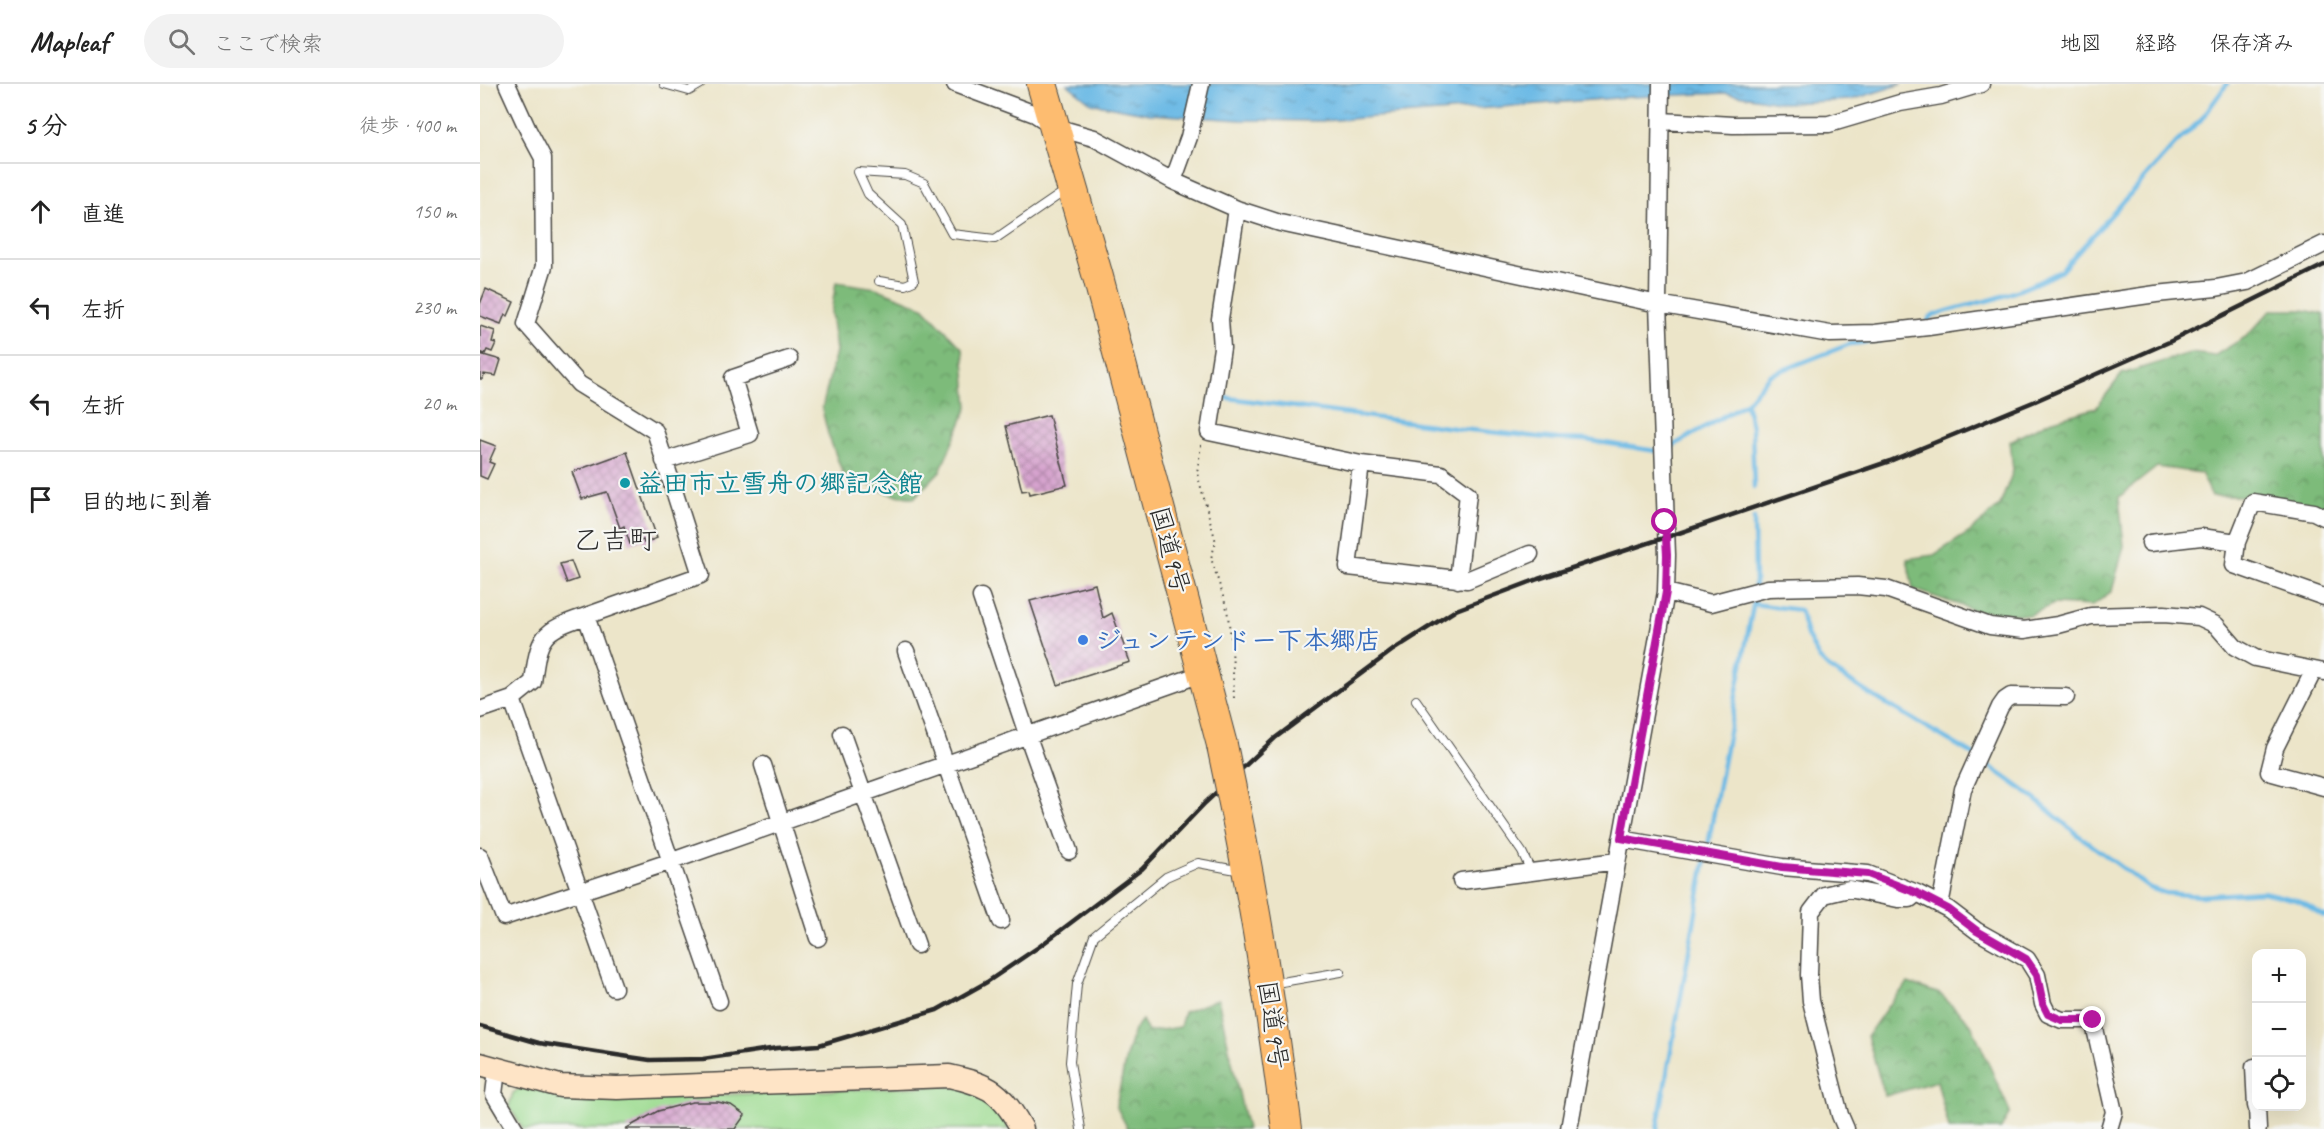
<!DOCTYPE html>
<html lang="ja">
<head>
<meta charset="utf-8">
<style>
	:root { --surface:#fff; --page:#f2f2f2; --text:#222; --muted:#767676; --line:#e0e0e0 }
	body { margin:0; font-family:Caveat,"Klee One",sans-serif; background:var(--page); color:var(--text) }
	.controls { position:absolute; right:18px; bottom:18px; display:grid; overflow:hidden; border-radius:12px; box-shadow:0 6px 24px #0002 }
	.controls button { width:54px; height:54px; display:grid; place-items:center; padding:0; border:0; border-bottom:2px solid var(--line); background:var(--surface); color:var(--text); font:30px sans-serif }
	.stop { position:absolute; width:18px; height:18px; margin:-14px; border:4px solid #b5179e; border-radius:50%; background:#fff }
	.stop.end { background:#b5179e; border-color:#fff; box-shadow:0 2px 6px #0008 }
	.list { margin:0; padding:0; list-style:none }
	h2 { display:flex; justify-content:space-between; align-items:center; height:78px; margin:0; padding:0 24px; font-size:26px }
	h2 small { font-size:20px; font-weight:400; color:var(--muted) }
	.list li { display:grid; grid-template-columns:39px 1fr auto; gap:18px; align-items:center; box-sizing:border-box; height:96px; padding:0 24px; border-top:2px solid var(--line) }
	.list b { display:block; font-size:22px; white-space:nowrap }
	.list em { font-size:20px; font-style:normal; color:var(--muted) }
	.icon { flex:none; width:33px; height:33px; fill:none; stroke:currentColor; stroke-width:2; stroke-linecap:round; stroke-linejoin:round }
	.map { position:relative; flex:none; width:1844px; height:1045px; overflow:hidden }
	header { display:flex; align-items:center; gap:36px; box-sizing:border-box; height:84px; padding:0 30px; background:var(--surface); border-bottom:2px solid var(--line) }
	header strong { font-size:28px }
	nav { display:flex; gap:33px; margin-inline-start:auto; font-size:21px }
	.search { width:420px; height:54px; background:var(--page); display:flex; align-items:center; gap:15px; box-sizing:border-box; padding:0 21px; border-radius:33px; color:var(--muted); font-size:22px }
	main { display:flex }
	aside { flex:1; background:var(--surface) }
	.map>svg:first-child { display:block }
</style>
</head>
<body>
<header>
<strong>Mapleaf</strong>
<div class="search"><svg class="icon" aria-label="search" viewBox="0 0 24 24"><circle cx="10" cy="10" r="6"/><path d="M15 15l6 6"/></svg>ここで検索</div>
<nav><a>地図</a><a>経路</a><a>保存済み</a></nav>
</header>
<main>
<aside>
<h2>5 分<small>徒歩 · 400 m</small></h2>
<ul class="list">
<li><svg class="icon" aria-label="ahead" viewBox="0 0 24 24"><path d="M12 20V5M6 11l6-6 6 6"/></svg><div><b>直進</b></div><em>150 m</em></li>
<li><svg class="icon" aria-label="left" viewBox="0 0 24 24"><path d="M17 20v-9H6M10 6l-5 5 5 5"/></svg><div><b>左折</b></div><em>230 m</em></li>
<li><svg class="icon" aria-label="left" viewBox="0 0 24 24"><path d="M17 20v-9H6M10 6l-5 5 5 5"/></svg><div><b>左折</b></div><em>20 m</em></li>
<li><svg class="icon" aria-label="arrive" viewBox="0 0 24 24"><path d="M6 21V4h12l-3 4 3 4H6"/></svg><div><b>目的地に到着</b></div></li>
</ul>
</aside>
<div class="map">
<svg width="1844" height="1045" viewBox="0 0 1844 1045">
	<defs>
		<pattern id="forest-crowns" width="20" height="18" patternUnits="userSpaceOnUse" patternTransform="scale(1.5)"><rect width="20" height="18" fill="#7dbb7a"/><path d="M2 6a3 3 0 1 1 6 0M12 15a3 3 0 1 1 6 0" fill="none" stroke="#679864"/></pattern>
		<pattern id="water-ripples" width="26" height="14" patternUnits="userSpaceOnUse" patternTransform="scale(1.5)"><rect width="26" height="14" fill="#6bb9e5"/><path d="M2 4q2-2 4 0t4 0M15 11q2-2 4 0t4 0" fill="none" stroke="#5897ba"/></pattern>
		<pattern id="building-cross-hatch" width="8" height="8" patternUnits="userSpaceOnUse" patternTransform="scale(1.5)"><rect width="8" height="8" fill="#d6a3ce"/><path d="M0 0l8 8M0 8l8-8" fill="none" stroke="#ae85a7"/></pattern>
	</defs>
	<rect width="100%" height="100%" fill="#f6f6f2"/>
	<filter id="ink" filterUnits="userSpaceOnUse"><feTurbulence type="fractalNoise" baseFrequency=".0167" numOctaves="2"/><feDisplacementMap in="SourceGraphic" scale="12" xChannelSelector="R" yChannelSelector="G"/><feConvolveMatrix kernelMatrix="1 2 1 2 8 2 1 2 1" color-interpolation-filters="sRGB"/></filter>
	<filter id="wash" filterUnits="userSpaceOnUse"><feTurbulence type="fractalNoise" baseFrequency=".008" numOctaves="4" result="noise"/><feDisplacementMap in="SourceGraphic" scale="24" xChannelSelector="R" yChannelSelector="G"/><feGaussianBlur stdDeviation="1.35" result="paint"/><feColorMatrix in="noise" values="0 0 0 0 0 0 0 0 0 0 0 0 0 0 0 0 0 1.4 0 .05"/><feComposite in="paint" operator="in"/></filter>
	<g filter="url(#wash)">
		<rect width="100%" height="100%" fill="#ece5c9"/>
		<path fill="#9cdb90" stroke="#64835e" stroke-width="1.5" d="M462,1002L485,1004L507,1016L530,1045H43L29,1022L33,1009L42,1003L115,1016Z"/>
		<path fill="url(#forest-crowns)" stroke="#547352" stroke-width="1.5" d="M356,198L396,204L443,223L483,265L488,323L460,387L434,414L410,410L363,390L348,350L342,325L356,267L351,229Z
			M1791,226H1823L1844,230V429L1771,412H1732L1721,389L1677,383L1639,413L1644,462L1632,507L1612,522L1574,520L1549,531L1499,528L1433,505L1427,475L1454,471L1490,448L1520,421L1533,387L1530,357L1570,337L1616,324L1642,290L1710,269L1734,272L1767,252Z
			M1428,899L1460,910L1491,940L1530,1028L1521,1045H1469L1457,997L1405,1012L1387,952L1408,922Z
			M738,915L767,1045H648L636,1022L646,973L654,946L662,936L668,948L700,943L704,928Z"/>
		<path fill="url(#water-ripples)" stroke="#4b7288" stroke-width="1.5" d="M587,0H1422L1371,16L1304,19L1246,9L1150,13L843,37L761,36L670,30L611,19Z"/>
		<g fill="none" stroke-linecap="round" stroke-linejoin="round">
			<path stroke="#6bb9e5" stroke-width="4.5" d="M1447,240L1450,233C1471,224 1494,221 1517,214C1539,207 1560,198 1581,187L1696,59L1720,37L1747,0
				M741,313L981,345L1077,355L1106,356L1176,367L1191,363L1266,319L1290,291L1370,260L1399,257
				M1266,319L1272,343L1274,403
				M1274,434L1275,502
				M1274,520L1320,526L1327,551L1339,574L1348,583L1386,608L1494,671
				M1501,676L1554,714L1598,751L1670,804L1685,809L1720,812L1783,808L1820,817L1844,832
				M1177,1045L1238,706L1274,517"/>
		</g>
		<g id="blocks">
			<path fill="url(#building-cross-hatch)" d="M6,205L34,218L28,232L25,230L21,240L0,232V220Z
				M0,242L15,247L12,258L16,259L12,268L7,266L5,270L0,268Z
				M0,270L21,276L16,292L4,290L3,295H0Z
				M569,331L587,401L550,410L549,406L542,407L526,342Z
				M0,356L16,362L9,378L14,380L7,395L0,392Z
				M147,368L177,454L164,459L163,456L150,460L144,442L140,444L127,408L102,415L92,388Z
				M91,477L98,495L87,499L80,480Z
				M615,500L623,534L632,529L650,578L578,601L550,517Z
				M212,1018H238L251,1021L265,1031L255,1045H145L178,1027Z"/>
		</g>
	</g>
	<g filter="url(#ink)">
		<use href="#blocks" fill-opacity="0" stroke="#484743" stroke-width="1.5"/>
		<g fill="none" stroke-linecap="round" stroke-linejoin="round">
			<g stroke="#484743" stroke-width="10">
				<path id="lane" d="M184,0L209,7L221,0
					M399,197L425,201L434,197L422,141L388,110L378,88L425,91L444,99L472,150L515,155L582,109L585,105
					M936,616L1042,768L1051,787
					M790,900L861,888
					M601,1045L590,978L597,900L614,852L686,793L718,779L762,787"/>
			</g>
			<g stroke="#484743" stroke-width="19">
				<path id="street" d="M27,0L48,46L63,74L64,182L46,240L99,300L175,347L221,491L106,532L239,917
					M475,0L555,30L575,43L614,54L693,97L757,125L800,139L1178,220L1350,250L1395,249L1448,243L1676,210L1736,204L1767,198L1844,160
					M1181,37L1253,41L1349,40L1420,19L1461,12L1501,0
					M693,97L709,53L721,0
					M757,125L740,235L742,264L729,348L881,380L961,390L988,410L978,496
					M184,377L270,350L253,294L309,275
					M881,380L868,483L987,496L1050,470
					M1757,458L1773,418L1834,428L1844,433
					M1670,459L1721,453L1757,458L1754,481L1844,513
					M1186,508L1231,519L1288,504L1377,502L1406,505L1510,542L1544,546L1578,541L1611,532L1684,530L1719,533L1736,541L1755,563L1775,574L1844,588
					M501,513L547,650L589,767
					M426,567L521,837
					M1834,586L1795,664L1789,688L1844,703
					M32,615L134,904
					M0,626L32,615L53,598C59,552 61,547 106,532
					M362,650L437,861
					M283,681L338,854
					M1141,755L1302,783L1388,790L1437,809L1468,825L1497,847L1547,875L1557,891L1563,920L1568,930L1582,936H1613L1634,1028L1629,1045
					M0,772L24,833L192,777L724,589
					M981,797L1137,777
					M1460,821L1483,705L1520,623L1525,616L1531,612L1586,613
					M1774,983L1776,1022
					M17,986L14,1010L35,1045
					M1777,1022L1778,1045
					M1089,1045L1186,508L1187,471L1178,220L1181,0
					M1366,1045L1360,1031L1331,917L1329,891L1331,828L1344,811L1369,805L1418,815H1430L1437,809"/>
			</g>
			<g stroke="#484743" stroke-width="25">
				<path id="secondary" d="M0,980L80,1002L137,1004L469,992C510,1001 522,1008 542,1045"/>
			</g>
			<g stroke="#484743" stroke-width="32">
				<path id="highway" d="M562,0L618,193L742,661
					M755,724C777,830 793,937 807,1045"/>
			</g>
			<path stroke="#484743" stroke-width="2" stroke-dasharray="1.5 4.5" stroke-linecap="butt" d="M721,361L717,389L736,458L731,474L747,525L752,561L754,615"/>
			<use href="#lane" stroke="#fff" stroke-width="8"/>
			<use href="#street" stroke="#fff" stroke-width="16"/>
			<use href="#secondary" stroke="#fee4c6" stroke-width="22"/>
			<use href="#highway" stroke="#fdbc70" stroke-width="30"/>
			<path stroke="#2b2b2b" stroke-width="4.5" d="M0,942L59,959L116,968L170,976L223,975L297,964L339,961L457,926L507,898L560,862L662,785L725,719L795,654L913,566L976,526L1058,495L1193,451L1410,377L1553,318L1689,258L1844,181"/>
			<g stroke="#484743" stroke-width="32" stroke-linecap="butt">
				<path id="highway-bridge" d="M742,661L755,724"/>
			</g>
			<use href="#highway-bridge" stroke="#fdbc70" stroke-width="30"/>
		</g>
	</g>
	<g fill="none" stroke-linecap="round" stroke-linejoin="round" filter="url(#ink)">
		<path stroke="#b5179e" stroke-width="8" d="M1185,438L1187,471L1186,508L1141,754L1302,783L1388,790L1437,809L1468,825L1497,847L1546,875L1557,891L1563,920L1568,930L1582,936H1613"/>
	</g>
	<circle fill="#0f9aa8" stroke="#f6f6f2" stroke-width="2" cx="145" cy="399" r="6"/>
	<circle fill="#3f7fe0" stroke="#f6f6f2" stroke-width="2" cx="603" cy="556" r="6"/>
	<g text-anchor="middle" dominant-baseline="central" stroke-width="4.5" stroke-linejoin="round" paint-order="stroke">
		<g font-size="26" font-weight="bold" fill="#0d838f" stroke="#f6f6f2" text-anchor="start">
			<text x="157" y="399">益田市立雪舟の郷記念館</text>
		</g>
		<g font-size="26" fill="#2b2b2b" stroke="#f6f6f2">
			<text transform="translate(690 466) rotate(75)">国道9号</text>
			<text transform="translate(793 941) rotate(82)">国道9号</text>
		</g>
		<g font-size="26" font-weight="bold" fill="#366cbe" stroke="#f6f6f2" text-anchor="start">
			<text x="615" y="556">ジュンテンドー下本郷店</text>
		</g>
		<g font-size="28" fill="#2b2b2b" stroke="#f6f6f2">
			<text x="135" y="455">乙吉町</text>
		</g>
	</g>
</svg>
<div class="controls">
<button>+</button>
<button>−</button>
<button><svg class="icon" aria-label="locate" viewBox="0 0 24 24"><circle cx="12" cy="12" r="6"/><path d="M12 2v4M12 18v4M2 12h4M18 12h4"/></svg></button>
</div>
<div class="stop" style="left:1185px;top:438px"></div>
<div class="stop end" style="left:1613px;top:936px"></div>
</div>
</main>
</body>
</html>
